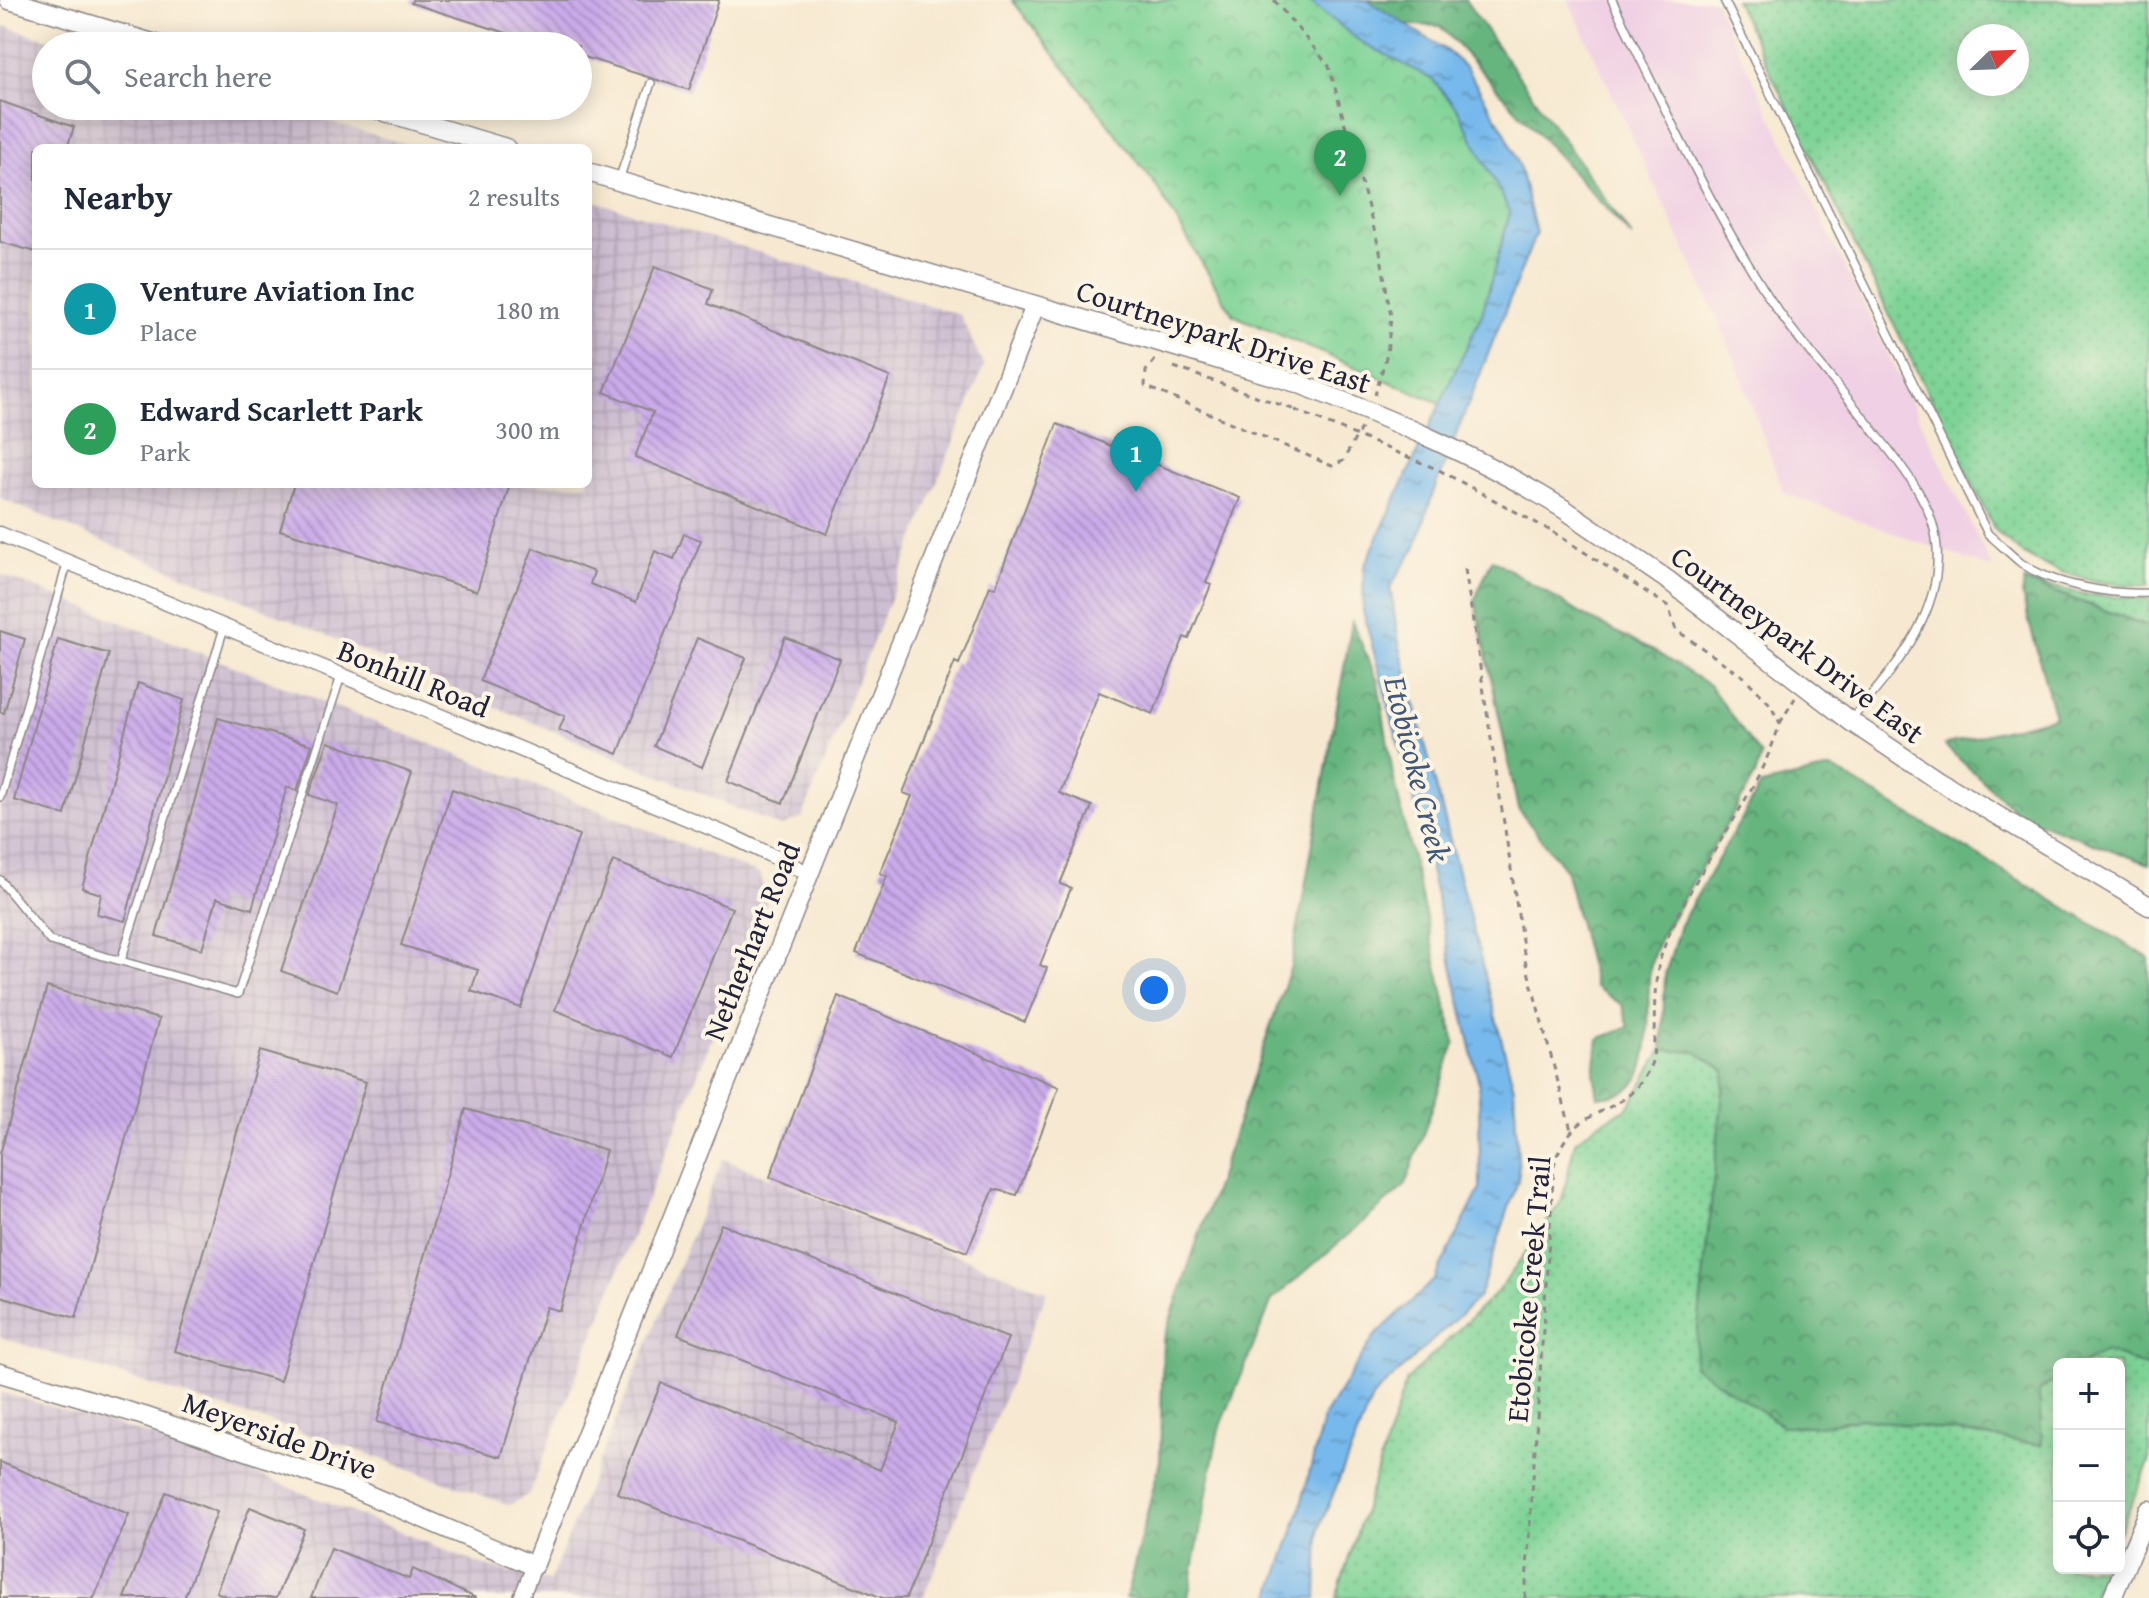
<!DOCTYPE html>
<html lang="en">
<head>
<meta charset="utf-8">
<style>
	:root { --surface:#fff; --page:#f6f6f7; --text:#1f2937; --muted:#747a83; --line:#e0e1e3; --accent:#1a73e8 }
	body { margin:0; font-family:"Gentium Book Plus",serif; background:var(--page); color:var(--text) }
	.controls { position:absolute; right:24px; bottom:24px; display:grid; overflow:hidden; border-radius:12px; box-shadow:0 4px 20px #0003 }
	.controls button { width:72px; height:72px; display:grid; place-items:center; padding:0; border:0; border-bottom:2px solid var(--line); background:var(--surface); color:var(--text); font:40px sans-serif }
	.compass { position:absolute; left:1957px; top:24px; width:72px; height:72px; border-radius:50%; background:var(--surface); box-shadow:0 4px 20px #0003; rotate:67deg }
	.you { position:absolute; left:1154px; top:990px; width:28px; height:28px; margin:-20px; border:6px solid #fff; border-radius:50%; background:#1a73e8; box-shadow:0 0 0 12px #1a73e833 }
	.badge { display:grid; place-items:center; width:52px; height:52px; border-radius:50%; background:var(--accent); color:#fff; font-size:26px; font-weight:700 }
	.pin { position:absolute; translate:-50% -66px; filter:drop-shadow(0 2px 4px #0008) }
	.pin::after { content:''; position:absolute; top:42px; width:28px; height:24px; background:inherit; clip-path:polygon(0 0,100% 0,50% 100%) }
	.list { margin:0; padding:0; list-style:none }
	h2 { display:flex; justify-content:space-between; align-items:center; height:104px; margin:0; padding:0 32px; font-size:34px }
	h2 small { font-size:26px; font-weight:400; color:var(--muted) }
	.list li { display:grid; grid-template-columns:52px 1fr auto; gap:24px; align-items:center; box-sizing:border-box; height:120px; padding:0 32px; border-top:2px solid var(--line) }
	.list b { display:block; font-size:30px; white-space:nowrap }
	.list p { margin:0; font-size:26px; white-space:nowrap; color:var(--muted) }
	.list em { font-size:26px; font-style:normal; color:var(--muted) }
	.icon { flex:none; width:44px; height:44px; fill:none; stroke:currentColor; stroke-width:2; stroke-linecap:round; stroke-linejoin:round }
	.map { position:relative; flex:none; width:2149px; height:1598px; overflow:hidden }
	.search { position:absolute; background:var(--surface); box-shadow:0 4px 20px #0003; left:32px; top:32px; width:560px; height:88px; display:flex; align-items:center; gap:20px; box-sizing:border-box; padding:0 28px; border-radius:44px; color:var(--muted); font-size:30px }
	.panel { position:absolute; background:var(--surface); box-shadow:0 4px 20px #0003; left:32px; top:144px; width:560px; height:344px; border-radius:12px }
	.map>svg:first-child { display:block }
</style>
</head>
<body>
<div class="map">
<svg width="2149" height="1598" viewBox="0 0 2149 1598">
	<defs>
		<pattern id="industrial-grid" width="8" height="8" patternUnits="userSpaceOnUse" patternTransform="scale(2)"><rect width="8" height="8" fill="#cebed1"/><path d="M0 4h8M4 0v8" fill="none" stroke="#b1a3b4"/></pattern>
		<pattern id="grass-dots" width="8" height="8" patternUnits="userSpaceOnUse" patternTransform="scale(2)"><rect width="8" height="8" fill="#7ed396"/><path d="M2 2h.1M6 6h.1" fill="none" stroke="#6db582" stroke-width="1.8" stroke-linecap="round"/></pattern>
		<pattern id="forest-crowns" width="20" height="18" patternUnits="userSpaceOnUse" patternTransform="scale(2)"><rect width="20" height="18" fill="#66b57f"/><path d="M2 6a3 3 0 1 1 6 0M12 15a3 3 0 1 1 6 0" fill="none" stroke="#549369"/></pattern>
		<pattern id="park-crowns" width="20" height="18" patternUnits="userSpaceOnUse" patternTransform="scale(2)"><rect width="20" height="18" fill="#7ed396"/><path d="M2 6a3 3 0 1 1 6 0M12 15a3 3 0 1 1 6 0" fill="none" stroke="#6db582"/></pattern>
		<pattern id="water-ripples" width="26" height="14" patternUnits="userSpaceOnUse" patternTransform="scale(2)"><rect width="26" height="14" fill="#77b9ec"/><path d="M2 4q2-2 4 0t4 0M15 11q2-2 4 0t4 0" fill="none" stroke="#6196c0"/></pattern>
		<pattern id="building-back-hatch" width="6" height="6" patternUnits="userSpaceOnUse" patternTransform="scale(2)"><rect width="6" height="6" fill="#cbabea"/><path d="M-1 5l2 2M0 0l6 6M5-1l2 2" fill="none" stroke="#a48bbf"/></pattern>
	</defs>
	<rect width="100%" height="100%" fill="#fcf5e5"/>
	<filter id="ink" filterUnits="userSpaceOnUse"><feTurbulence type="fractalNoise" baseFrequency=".0125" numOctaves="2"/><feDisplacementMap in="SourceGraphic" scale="16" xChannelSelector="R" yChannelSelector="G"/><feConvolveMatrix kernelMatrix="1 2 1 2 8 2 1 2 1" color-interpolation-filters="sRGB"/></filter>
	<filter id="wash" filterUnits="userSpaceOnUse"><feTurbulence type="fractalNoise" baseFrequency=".006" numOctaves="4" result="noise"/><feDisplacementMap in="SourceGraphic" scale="32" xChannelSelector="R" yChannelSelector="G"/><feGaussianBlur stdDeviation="1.8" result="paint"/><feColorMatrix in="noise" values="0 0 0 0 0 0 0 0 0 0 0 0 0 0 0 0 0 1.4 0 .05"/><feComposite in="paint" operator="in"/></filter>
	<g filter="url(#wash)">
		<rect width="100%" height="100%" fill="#f7e9d1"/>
		<path fill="#f0d0e4" d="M1568,0H1714L1993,569L1784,493L1728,341Z"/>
		<path fill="url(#industrial-grid)" d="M0,25L72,46H46V106H276L419,148H36V484H588V199L960,315L984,366L802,818L781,827L0,498Z
			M0,574L759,874L767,901L529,1494L509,1505L351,1448L0,1337Z
			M723,1159L1047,1292L923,1598H0V1392L184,1445L482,1565L550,1581Z"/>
		<path fill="url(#grass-dots)" stroke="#507a68" stroke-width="2" fill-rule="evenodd" d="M1735,0H2149V585C2095,587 2030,570 1994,528ZM2017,36V84H1969V36Z
			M2024,581L2089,595L2149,599V626Z
			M1662,1050L1696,1052L1725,1071L1694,1366L1819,1426L1862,1418L2042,1444L2037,1392L2059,1379V1568H2104L2091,1598H1336L1406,1381L1500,1289L1562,1200L1575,1142L1596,1125L1628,1108Z
			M2105,1351L2149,1368V1462L2119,1533V1364H2084Z"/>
		<path fill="url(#forest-crowns)" stroke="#446c5d" stroke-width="2" d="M1355,0H1465L1632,237L1440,26L1383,24Z
			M1492,559L1588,618L1649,648L1709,685L1761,756L1755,776L1659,940C1656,949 1651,960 1650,970C1645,1000 1657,1068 1628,1090C1620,1095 1607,1096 1598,1097L1594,1073L1598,1039L1629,1027L1622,1005L1595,987L1565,869L1518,809L1475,599Z
			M2024,581L2149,627V864L2021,816L1944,745L2055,717L2022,596Z
			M1352,622L1378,682L1393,775L1455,1043L1405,1186L1272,1300L1218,1433L1188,1598H1126L1160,1461L1163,1341L1291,966Z
			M1832,768L2149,958V1368L2105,1351L2083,1364H2059V1378L2039,1390L2042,1445L1862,1418L1819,1426H1783L1694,1366L1725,1071L1696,1052L1662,1050L1665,975L1680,925L1761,785Z"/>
		<path fill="url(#park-crowns)" stroke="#507a68" stroke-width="2" d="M1012,0H1316L1441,68L1521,211L1456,410L1233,315L1153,181Z"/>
		<path fill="url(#water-ripples)" stroke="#4c6e94" stroke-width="2" d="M1308,0H1367L1446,50L1466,68L1505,132L1519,165L1536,233L1433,493L1416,546L1390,587L1399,643L1514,1088L1519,1178L1479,1297L1373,1396L1319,1529L1317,1598H1270L1299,1513L1324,1416L1374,1337L1434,1280L1480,1189L1479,1083L1416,809L1363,611L1364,567L1482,314L1510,212L1458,110L1432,79L1358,40Z"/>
		<g id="blocks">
			<path fill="url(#building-back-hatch)" d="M412,0H719L689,90L578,55V46H548L411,3Z
				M0,101L74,127L67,148H36V252L0,242Z
				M655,266L713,289L708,304L890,377L827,534L635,457L653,412L604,392Z
				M1057,424L1240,498L1206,583L1211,585L1189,639L1184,637L1153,714L1099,692L1059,793L1092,806L1060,884L1071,888L1040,965L1047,968L1025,1022L856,953L887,876L880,873L912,796L903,793L955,662L959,664L990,586L995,588Z
				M294,484H510L477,591L280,530Z
				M684,534L701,540L618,754L559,730L565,716L480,681L533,548L594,572L590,584L636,602L655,551L674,559Z
				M0,631L25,639L4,713L0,712Z
				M785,637L840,659L783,803L728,781Z
				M697,638L746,658L702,767L654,746Z
				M58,639L109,654L65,815L14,800Z
				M138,683L184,700L125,921L97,914L101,894L82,888Z
				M218,718L312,745L297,791L287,787L252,909L217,898L202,949L156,936Z
				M328,742L412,772L337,991L281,971L338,805L309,795Z
				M452,789L579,835L521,1008L471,991L478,970L401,945Z
				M613,861L732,908L673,1057L555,1010Z
				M47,987L159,1019L76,1318L0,1296V1154Z
				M838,996L1059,1087L1017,1195L994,1189L967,1252L770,1177Z
				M260,1051L366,1082L280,1381L175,1351Z
				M466,1109L606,1150L560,1311L546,1307L501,1457L377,1422Z
				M721,1224L1008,1338L906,1598H883L617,1493L661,1383L880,1470L899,1422L678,1335Z
				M0,1462L129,1514L94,1598H0Z
				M166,1492L217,1512L184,1598H124Z
				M250,1507L304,1529L276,1598H231L216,1592Z
				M331,1548L409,1579L413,1569L476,1598H311Z"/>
		</g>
	</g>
	<g filter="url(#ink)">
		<use href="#blocks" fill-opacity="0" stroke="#8c8686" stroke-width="2"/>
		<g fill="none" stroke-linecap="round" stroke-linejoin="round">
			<g stroke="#8c8686" stroke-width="10">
				<path id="service" d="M1612,0C1661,101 1709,205 1770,299C1800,344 1838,385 1871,427C1898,462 1934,501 1937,547C1942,617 1893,669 1851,720
					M1724,0L1988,534C1999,543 2010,554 2021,563C2053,585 2111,595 2149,593
					M619,180L651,83
					M0,797L68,561
					M0,880L50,941L121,961L224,628
					M121,961L238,994L341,676"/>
			</g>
			<g stroke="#8c8686" stroke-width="17">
				<path id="minor" d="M0,534L735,838L808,873
					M521,1598L534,1566"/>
			</g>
			<g stroke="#8c8686" stroke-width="21">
				<path id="tertiary" d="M9,0L163,46
					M365,106L506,148
					M588,172L1297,383
					M1564,509L1669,581L1850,721L1936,779L2149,906
					M0,1373L144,1416L343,1484L534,1566L1035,306
					M2112,1598L2149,1510"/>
			</g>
			<path stroke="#8c8686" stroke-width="3" stroke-dasharray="6 6" stroke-linecap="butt" d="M1274,0L1329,66L1380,251L1391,317L1387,354L1375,395
				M1155,360L1146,371L1145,386L1332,466L1343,461L1361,428
				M1174,367L1295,410
				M1465,569L1525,960L1571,1130
				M1780,723L1795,698
				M1525,1598L1554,1165C1574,1096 1629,1125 1653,1059C1656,1024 1651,984 1663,950C1691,870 1755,805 1780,723L1769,703L1744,677L1676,630L1668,606L1553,532"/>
			<use href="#service" stroke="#fff" stroke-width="7"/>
			<use href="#minor" stroke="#fff" stroke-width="14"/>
			<use href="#tertiary" stroke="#fff" stroke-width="18"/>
			<g stroke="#8c8686" stroke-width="21" stroke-linecap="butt">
				<path id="tertiary-bridge" d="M1297,383C1390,419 1479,456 1564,509"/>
			</g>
			<path stroke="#8c8686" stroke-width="3" stroke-dasharray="6 6" stroke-linecap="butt" d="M1295,410L1439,470L1553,532"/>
			<use href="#tertiary-bridge" stroke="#fff" stroke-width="18"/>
		</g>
	</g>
	<g text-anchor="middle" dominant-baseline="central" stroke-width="8" stroke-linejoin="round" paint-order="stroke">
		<g font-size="30" fill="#22223b" stroke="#fcf5e5">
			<text transform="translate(1224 336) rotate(18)">Courtneypark Drive East</text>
			<text transform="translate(1798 644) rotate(37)">Courtneypark Drive East</text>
			<text transform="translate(414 678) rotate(22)">Bonhill Road</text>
			<text transform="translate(751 941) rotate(-68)">Netherhart Road</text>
			<text transform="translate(1528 1289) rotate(-85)">Etobicoke Creek Trail</text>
			<text transform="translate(280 1435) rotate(20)">Meyerside Drive</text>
		</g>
		<g font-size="32" font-style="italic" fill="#405779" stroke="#fcf5e5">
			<text transform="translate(1418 769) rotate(76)">Etobicoke Creek</text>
		</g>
	</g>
</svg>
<div class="controls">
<button>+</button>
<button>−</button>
<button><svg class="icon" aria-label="locate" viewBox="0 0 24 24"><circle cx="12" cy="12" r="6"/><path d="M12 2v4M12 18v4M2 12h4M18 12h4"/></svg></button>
</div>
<svg class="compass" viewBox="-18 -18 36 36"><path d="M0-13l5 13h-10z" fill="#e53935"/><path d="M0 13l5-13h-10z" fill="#747a83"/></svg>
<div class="you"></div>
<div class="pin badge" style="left:1136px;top:492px;background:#0f9aa8">1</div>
<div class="pin badge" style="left:1340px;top:196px;background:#2e9e5b">2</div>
<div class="search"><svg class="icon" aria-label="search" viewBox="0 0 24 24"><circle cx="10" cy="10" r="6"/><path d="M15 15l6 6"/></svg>Search here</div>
<section class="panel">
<h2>Nearby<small>2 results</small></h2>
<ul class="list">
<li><span class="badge" style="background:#0f9aa8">1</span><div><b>Venture Aviation Inc</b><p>Place</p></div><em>180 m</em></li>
<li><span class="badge" style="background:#2e9e5b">2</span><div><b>Edward Scarlett Park</b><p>Park</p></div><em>300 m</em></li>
</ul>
</section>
</div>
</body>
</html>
